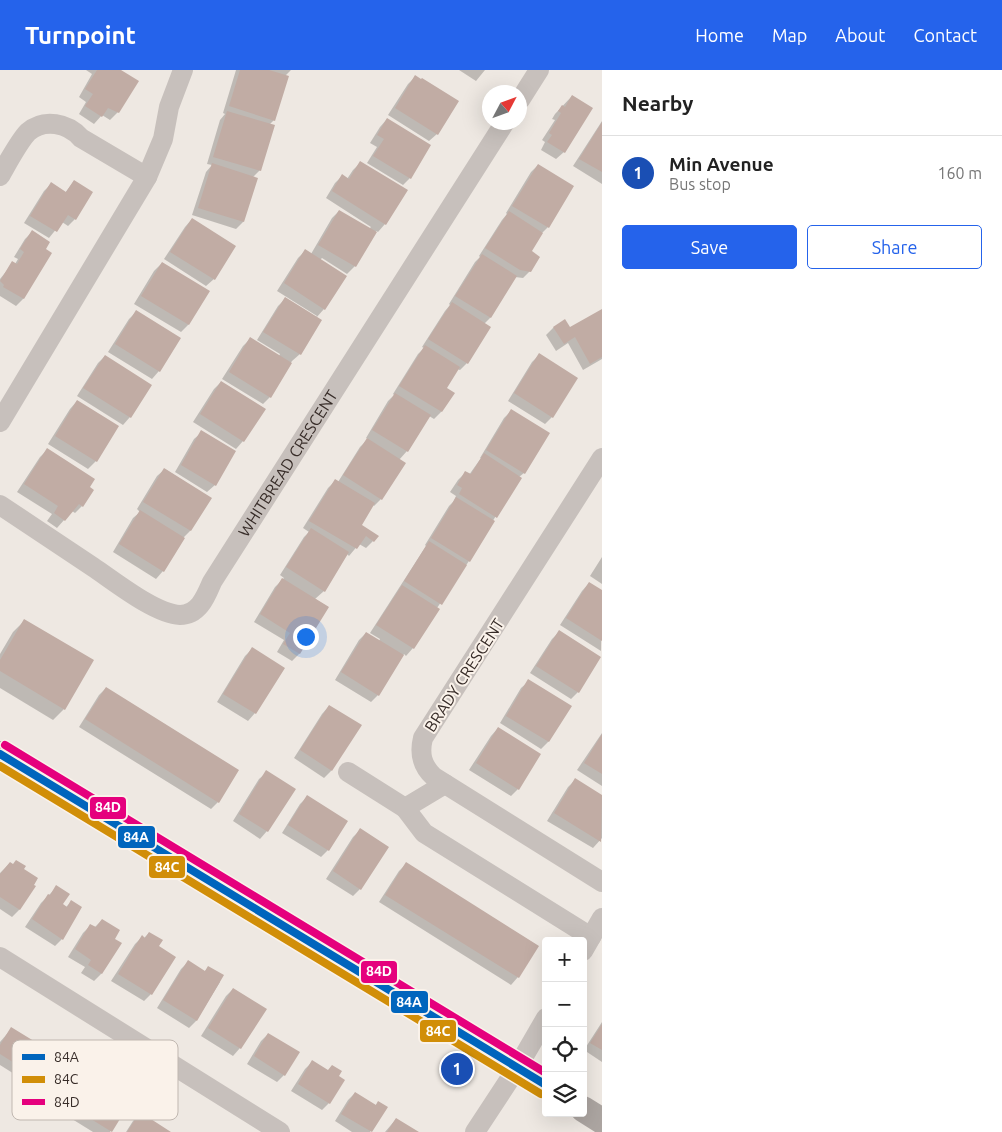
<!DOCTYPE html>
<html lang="en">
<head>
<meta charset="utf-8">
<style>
	:root { --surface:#fff; --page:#f6f6f6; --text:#222; --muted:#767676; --line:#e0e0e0; --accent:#2563eb }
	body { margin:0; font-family:Ubuntu,sans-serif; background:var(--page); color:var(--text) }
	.controls { position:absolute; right:15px; bottom:15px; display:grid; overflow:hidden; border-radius:5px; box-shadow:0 5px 20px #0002 }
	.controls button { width:45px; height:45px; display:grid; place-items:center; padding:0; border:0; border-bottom:1px solid var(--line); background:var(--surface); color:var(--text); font:25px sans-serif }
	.compass { position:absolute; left:482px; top:15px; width:45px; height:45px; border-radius:50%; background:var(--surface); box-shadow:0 5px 20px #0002; rotate:49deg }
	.you { position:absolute; left:305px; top:566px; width:18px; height:18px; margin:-12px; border:4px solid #fff; border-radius:50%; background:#1a73e8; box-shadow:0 0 0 8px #1a73e833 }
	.badge { display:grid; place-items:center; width:32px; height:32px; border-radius:50%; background:var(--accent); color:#fff; font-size:16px; font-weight:700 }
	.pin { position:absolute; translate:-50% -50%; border:2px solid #fff; box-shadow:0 1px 5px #0006 }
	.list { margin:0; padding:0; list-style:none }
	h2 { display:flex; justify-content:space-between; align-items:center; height:65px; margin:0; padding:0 20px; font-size:21px }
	h2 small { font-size:16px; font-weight:400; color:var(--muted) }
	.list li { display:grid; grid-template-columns:32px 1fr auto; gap:15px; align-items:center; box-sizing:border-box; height:75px; padding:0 20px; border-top:1px solid var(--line) }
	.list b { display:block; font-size:19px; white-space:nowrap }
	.list p { margin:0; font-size:16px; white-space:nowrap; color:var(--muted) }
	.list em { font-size:16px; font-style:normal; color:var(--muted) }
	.actions { display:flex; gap:10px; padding:15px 20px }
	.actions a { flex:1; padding:11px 0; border:1px solid var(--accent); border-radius:5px; text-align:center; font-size:18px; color:var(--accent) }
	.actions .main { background:var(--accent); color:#fff }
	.icon { flex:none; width:28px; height:28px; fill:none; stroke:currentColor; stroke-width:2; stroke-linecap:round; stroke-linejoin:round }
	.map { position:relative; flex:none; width:602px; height:1062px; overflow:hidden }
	header { display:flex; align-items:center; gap:30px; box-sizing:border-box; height:70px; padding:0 25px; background:var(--accent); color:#fff }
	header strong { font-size:24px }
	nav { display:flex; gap:28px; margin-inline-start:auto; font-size:18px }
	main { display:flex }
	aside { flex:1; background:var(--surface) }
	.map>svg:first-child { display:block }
</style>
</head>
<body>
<header>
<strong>Turnpoint</strong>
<nav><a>Home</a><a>Map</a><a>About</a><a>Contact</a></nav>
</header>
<main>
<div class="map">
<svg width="602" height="1062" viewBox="0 0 602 1062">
	<rect width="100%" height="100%" fill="#eee8e2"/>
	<path fill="#0003" d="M86,0H119L137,11L118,42L110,50L102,45L94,54L79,44L86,32L79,27L92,4Z
		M236,0H291L285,6L274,50L269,55L260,100L253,107L243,152L236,159L192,145L206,102L212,95L207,94L220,50L225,44L223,43Z
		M459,0H485L476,11Z
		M415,7L457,31L437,64L429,71L388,45L408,14Z
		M572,26L591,38L564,82L556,89L541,80L545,72L542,70L555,50L552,49L555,44Z
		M387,49L410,108L403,115L367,93L377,77L370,73L380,57Z
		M602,51V114L573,96Z
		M360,93L406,121L385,154L378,162L376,161L355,196L347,204L322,188L320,190L324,239L316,248L320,251L300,284L292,291L270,327L263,334L222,309L243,276L250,269L279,286L280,284L257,270L278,236L285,229L315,248L317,246L277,221L298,188L305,181L311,184L332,148L339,141L369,159L371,157L326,128L335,113L342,106L347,109L353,100Z
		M538,95L548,157L542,163L530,182V201L523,208L515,207L490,248L484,254L489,257L467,293L460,300L457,299L445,318L453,323L441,342L434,349L429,346L407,381L399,390L381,429L374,436L373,435L360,455L373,471L366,478L359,474L349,486L347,484L324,521L315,529L328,537L299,584L292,591L277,582L284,570L254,552L275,517L284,508L280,505L304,467L309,462L303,458L328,418L336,410L338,412L360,377L368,369L366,368L388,331L394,325L393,324L418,284L424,278L422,277L445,241L450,235L449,234L475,192L480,187L479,186L502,150L507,144L506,143L531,102Z
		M74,111L75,149L68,156L62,152L49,168L24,153L44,121L51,114L65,123Z
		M192,149L214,209L206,216L164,189L185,157Z
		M32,162L44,180L50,184L23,229L16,236L0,226V209L13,193L15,194L18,189L14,187L25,169Z
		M162,193L208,222L188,255L181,262L134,234L154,201Z
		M602,241V289L583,300L568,273L556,281L546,265L553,258L564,251L569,259Z
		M136,242L179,268L159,301L152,309L108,282L129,249Z
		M539,285L552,347L545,354L508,331L532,292Z
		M105,286L130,347L123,355L77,326L98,293Z
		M221,312L264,339L243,371L236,379L193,352L214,319Z
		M77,331L117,356L96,391L88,399L48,374L70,339Z
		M511,341L524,403L519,407L469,491L437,538L413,578L406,586L404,584L378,625L371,632L335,610L359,570L366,563L379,571L380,569L370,563L426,476L425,475L449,436L453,432L456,426L450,422L458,410L466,402L469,405L481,388H480L504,348Z
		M202,362L215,415L207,422L175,402L194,369Z
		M47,380L82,436L75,443L72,441L57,458L47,451L52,444L17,422L40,387Z
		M165,399L210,428L190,461L183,468H184L163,501L156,509L113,482L133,448L140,442L137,439L157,406Z
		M602,487V514L590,506Z
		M589,513L602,522L601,581L560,555L582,521Z
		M24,551L64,639L53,650L0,618V584L13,562Z
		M559,562L578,622L571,629L530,603L552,569Z
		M252,579L255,643L248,651L217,632L245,586Z
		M529,611L570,636L548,672L541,679L500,653L521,618Z
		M106,618L218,732L211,739L79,657L99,625Z
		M329,636L331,701L324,708L294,688L322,644Z
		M498,658L518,719L511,726L469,700L491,666Z
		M602,663V716L577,700Z
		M267,702V761L260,769L233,751L259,709Z
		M575,710L602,726V768L593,778L547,751L568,717Z
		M307,727L328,780L321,787L282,763L300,734Z
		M360,760V819L353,826L326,809L353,767Z
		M10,793L37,809L19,840L12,847L0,839V803Z
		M406,794L538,876L518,907L511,915L379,832L399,801Z
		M57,817L61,834L66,837L71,832L62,869L55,876L25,857L41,833Z
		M102,850L113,870L120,874L101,904L94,911L81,903L85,897L68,887L83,863L91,855L94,858Z
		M149,863L157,877L151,924L144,931L111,911L135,874L142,867L144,868Z
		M188,892L204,902L209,897L220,912L196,951L189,958L157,938L181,899Z
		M233,919L240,978L233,986L201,966L226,926Z
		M602,952V992L584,980Z
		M12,958L26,1000L19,1007L0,995V972Z
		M268,964L284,1005L277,1012L247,994L261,971Z
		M312,992L337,1007L329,1033L322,1040L291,1021L305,999Z
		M98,1012L129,1031L110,1062H93L72,1049L91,1019Z
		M355,1023L375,1036L378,1032L386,1037L370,1062H352L335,1051L348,1030Z
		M140,1043L169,1062H126L133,1051Z
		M396,1049L417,1062H385Z"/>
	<path fill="#c1aca4" d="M97,0H121L139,11L119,43L108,38L102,47L85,36L93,24L85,19Z
		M240,0H269L289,6L275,51L229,36Z
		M415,5L421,9L422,8L459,31L438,65L395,38Z
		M572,25L593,38L565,83L547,72L552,65L549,63L561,43L558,41L562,35L565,37Z
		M227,41L275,55L261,101L213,87Z
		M387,48L431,75L411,109L373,86L384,69L377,65Z
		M602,52V102L579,89Z
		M360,91L408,120L386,155L332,121L342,104L349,109Z
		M212,93L258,108L244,152L198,138Z
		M538,94L574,116L549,158L512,136Z
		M74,110L93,122L76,150L68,145L57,162L30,146L51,112L66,122Z
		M339,140L377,162L356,197L318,175Z
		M509,141L543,163L532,181L540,187L531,202L520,200L485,178Z
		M192,148L236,176L215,210L170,182Z
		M32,160L50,172L46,179L52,183L24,229L3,217L4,215L0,211L12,191L17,194L24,182L20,179Z
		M305,179L347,206L325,240L284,213Z
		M482,184L517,206L491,248L455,226Z
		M162,192L210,221L189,255L141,226Z
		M285,227L322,250L301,285L263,262Z
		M452,232L491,257L468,294L428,269Z
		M602,239V287L590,294L575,267L564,274L553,257L565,249L570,257Z
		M136,240L181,268L160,302L115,274Z
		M250,267L292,293L271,328L229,302Z
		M425,275L460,297L447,318L455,323L442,342L399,316Z
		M539,283L578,308L553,348L514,323Z
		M105,285L152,315L131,348L83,318Z
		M221,311L266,339L244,372L200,344Z
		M395,323L431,345L408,382L372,360Z
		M77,330L119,356L97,392L55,366Z
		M511,339L550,363L525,404L486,380Z
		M201,360L236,381L216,416L181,395Z
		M367,368L406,393L382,430L343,405Z
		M47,378L95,409L90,417L94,420L83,437L79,434L65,451L54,443L58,436L24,414Z
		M484,383L522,408L497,448L459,424L462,418L457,415L465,401L471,404Z
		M164,398L212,428L191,461L143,432Z
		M335,409L375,433L362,455L379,466L374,472L366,466L357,479L309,451Z
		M456,427L495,451L470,492L431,468Z
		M140,440L185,468L164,502L119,474Z
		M311,458L349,482L325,522L286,497Z
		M429,471L467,495L442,535L404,511Z
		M282,508L329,537L300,584L283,574L290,563L260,544Z
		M589,512L602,520V571L566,548Z
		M402,515L440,539L414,579L376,555Z
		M24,549L94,590L65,640L0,601V590Z
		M559,560L601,587L579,623L536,596Z
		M366,562L404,585L379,626L341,602Z
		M252,577L285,598L256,644L223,624Z
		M528,609L572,636L549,672L506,646Z
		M106,617L239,700L219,733L85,649Z
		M329,635L362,655L332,701L300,680Z
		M498,657L541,684L519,720L476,693Z
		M602,664V704L584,693Z
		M266,700L296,719L268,762L239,744Z
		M575,708L602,725L601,772L554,743Z
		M307,725L348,751L329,781L288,755Z
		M360,758L389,777L361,820L333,801Z
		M16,790L26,796L24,799L38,808L34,815L36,816L20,840L0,827V804L10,792L13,794Z
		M406,792L539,876L519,908L385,825Z
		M56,815L70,824L63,834L67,837L71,830L82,837L63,870L32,849L48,824L50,825Z
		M102,849L120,860L115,869L122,873L102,904L88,895L91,890L75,879L90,854L96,857Z
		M149,862L163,870L159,876L176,887L152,925L118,904L142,865L145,868Z
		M188,890L205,901L208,896L224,905L197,951L163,930Z
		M233,918L267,939L241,979L208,958Z
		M602,954V980L590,973Z
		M11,957L42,976L27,1001L0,984V975Z
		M268,963L300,982L285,1006L254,986Z
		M312,990L328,1000L332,995L342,1001L339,1006L345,1010L330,1034L298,1014Z
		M98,1010L131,1031L112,1062L78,1041Z
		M355,1022L376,1035L378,1031L388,1037L372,1062L341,1044Z
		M140,1042L171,1062H127Z
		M396,1048L419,1062H387Z"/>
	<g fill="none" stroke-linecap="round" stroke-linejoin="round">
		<g stroke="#c7c0bc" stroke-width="20">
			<path d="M520,30L539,0"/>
			<path d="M0,106C7,94 19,71 28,62C44,48 68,53 81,68L147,107"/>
			<path d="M0,352L147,107L163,69L169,37L183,0"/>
			<path d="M602,388L423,668C419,684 422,696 434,707L602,812"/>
			<path id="s1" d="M0,435C31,456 62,476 93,497C114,511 155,544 180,545C199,545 206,526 212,512L505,52"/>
			<path d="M348,702L405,738L424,763L591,867"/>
			<path d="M405,738L445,714"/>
			<path d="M583,881L602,848"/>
			<path d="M0,887L280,1062"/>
			<path d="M475,1062L517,998L546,948"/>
		</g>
		<path stroke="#aca5a1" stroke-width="26" d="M0,684L546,1015
			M583,1039L602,1051"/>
		<g stroke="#faf2ea" stroke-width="11">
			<path id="bus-1" d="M0,684L546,1015"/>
		</g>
		<g stroke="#faf2ea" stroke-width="11">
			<path id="bus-2" d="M0,696L541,1024"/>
		</g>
		<g stroke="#faf2ea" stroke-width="11">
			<path id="bus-3" d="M5,675L546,1003"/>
		</g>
		<use href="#bus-1" stroke="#0065bd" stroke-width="8"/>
		<use href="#bus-2" stroke="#d18e08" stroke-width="8"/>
		<use href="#bus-3" stroke="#e5007d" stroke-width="8"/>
	</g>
	<g text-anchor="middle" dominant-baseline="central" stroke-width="4" stroke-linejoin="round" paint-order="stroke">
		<g font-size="16" fill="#382d29" stroke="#faf2ea">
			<text stroke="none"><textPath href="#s1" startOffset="402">WHITBREAD CRESCENT</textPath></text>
			<text transform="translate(464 605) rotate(-57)">BRADY CRESCENT</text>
		</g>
	</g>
	<rect x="12" y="970" width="166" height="80" rx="8" fill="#faf2ea" stroke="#c0b7b0" stroke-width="1"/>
	<rect x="22" y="984" width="23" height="6" fill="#0065bd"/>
	<rect x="22" y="1006" width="23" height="7" fill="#d18e08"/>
	<rect x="22" y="1029" width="23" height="6" fill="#e5007d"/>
	<g font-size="14" fill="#382d29">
		<text x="54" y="992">84A</text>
		<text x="54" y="1014">84C</text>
		<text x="54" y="1037">84D</text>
	</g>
	<g stroke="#faf2ea" stroke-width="2">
		<rect x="89" y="726" width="38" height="24" rx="5" fill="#e5007d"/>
		<rect x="117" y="755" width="39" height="24" rx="5" fill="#0065bd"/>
		<rect x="148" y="785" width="38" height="24" rx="5" fill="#d18e08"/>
		<rect x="360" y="890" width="38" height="24" rx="5" fill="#e5007d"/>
		<rect x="390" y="920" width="39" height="24" rx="5" fill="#0065bd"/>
		<rect x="419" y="949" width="38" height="24" rx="5" fill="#d18e08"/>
	</g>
	<g font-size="14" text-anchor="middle" font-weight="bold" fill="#fff">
		<text x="108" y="742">84D</text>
		<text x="136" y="772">84A</text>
		<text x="167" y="802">84C</text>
		<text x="379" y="906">84D</text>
		<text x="409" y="937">84A</text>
		<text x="438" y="966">84C</text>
	</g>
</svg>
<div class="controls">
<button>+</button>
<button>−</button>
<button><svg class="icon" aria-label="locate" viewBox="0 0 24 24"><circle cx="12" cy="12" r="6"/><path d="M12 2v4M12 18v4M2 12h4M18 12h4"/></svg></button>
<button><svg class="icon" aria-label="layers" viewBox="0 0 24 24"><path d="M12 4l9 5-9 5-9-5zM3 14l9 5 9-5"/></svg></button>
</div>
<svg class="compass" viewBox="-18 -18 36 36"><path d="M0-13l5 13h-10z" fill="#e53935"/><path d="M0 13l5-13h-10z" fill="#767676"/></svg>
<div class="you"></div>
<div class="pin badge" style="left:457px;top:999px;background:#1a4fb4">1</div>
</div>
<aside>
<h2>Nearby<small></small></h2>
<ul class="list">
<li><span class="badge" style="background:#1a4fb4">1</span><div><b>Min Avenue</b><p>Bus stop</p></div><em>160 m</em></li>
</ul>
<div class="actions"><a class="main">Save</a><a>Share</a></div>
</aside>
</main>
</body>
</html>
